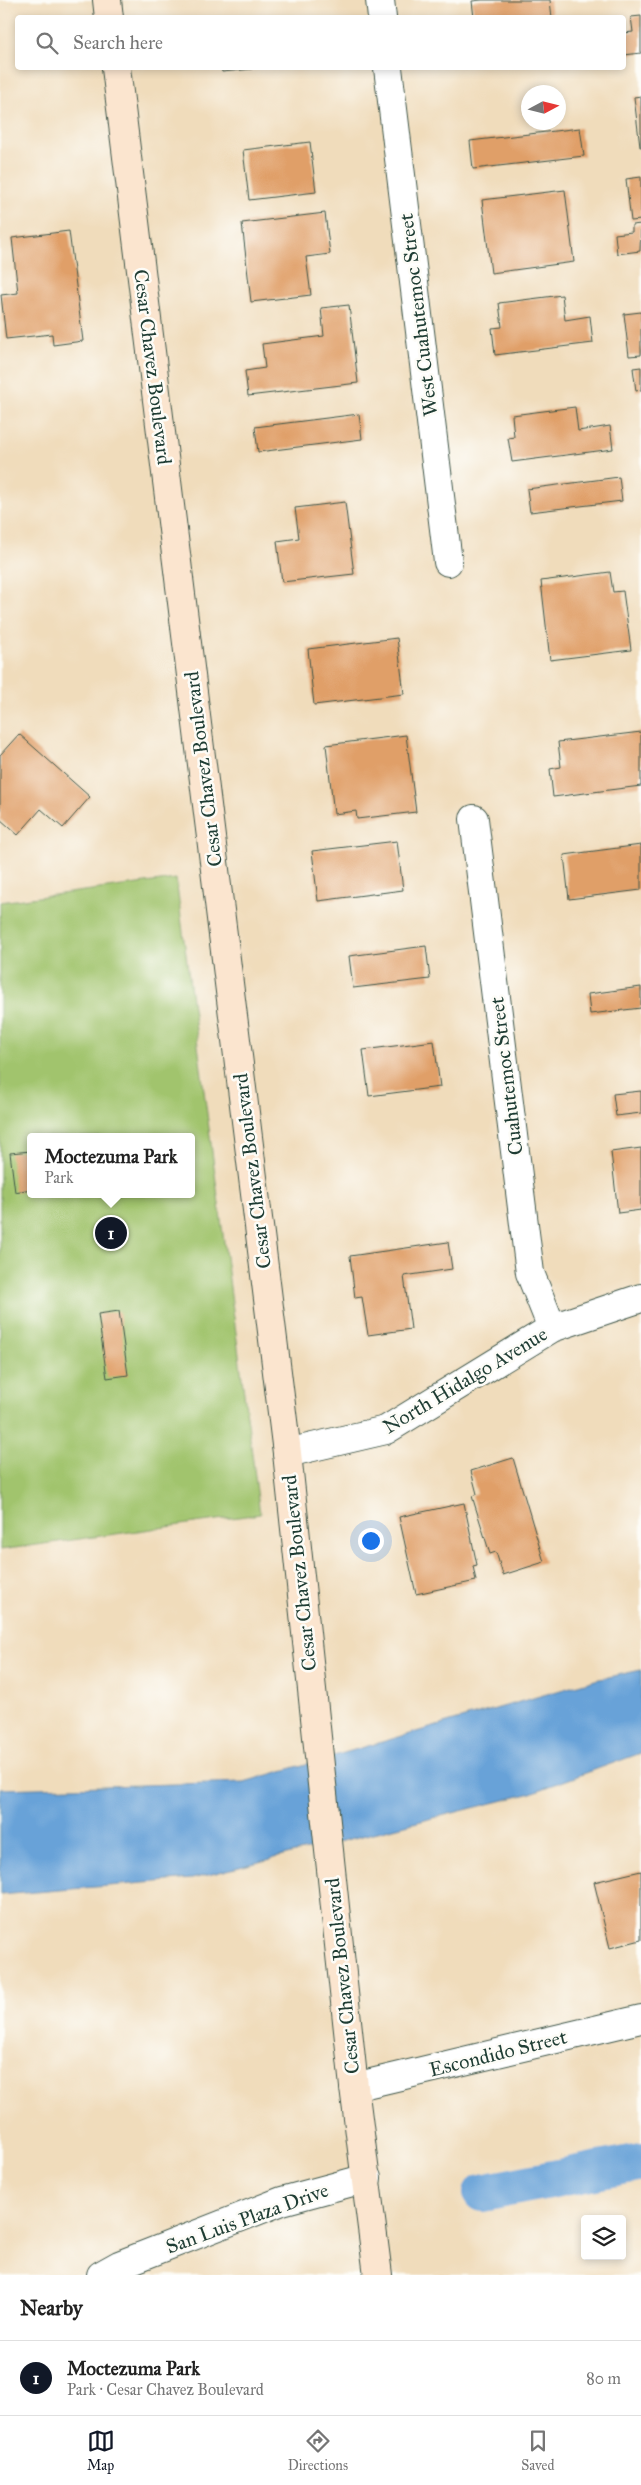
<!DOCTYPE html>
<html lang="en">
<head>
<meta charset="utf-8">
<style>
	:root { --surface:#fff; --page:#f6f6f6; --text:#222; --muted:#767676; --line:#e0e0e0; --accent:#111827 }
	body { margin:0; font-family:"IM FELL Great Primer",serif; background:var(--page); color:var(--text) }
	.controls { position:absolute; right:15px; bottom:15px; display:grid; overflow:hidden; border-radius:5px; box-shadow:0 2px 8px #0003 }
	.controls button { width:45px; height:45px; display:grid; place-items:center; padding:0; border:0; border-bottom:1px solid var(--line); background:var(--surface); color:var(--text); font:25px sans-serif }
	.compass { position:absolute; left:521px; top:85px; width:45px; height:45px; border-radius:50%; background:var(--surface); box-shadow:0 2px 8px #0003; rotate:83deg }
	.you { position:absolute; left:370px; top:1540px; width:18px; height:18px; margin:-12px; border:4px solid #fff; border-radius:50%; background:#1a73e8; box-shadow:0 0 0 8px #1a73e833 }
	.badge { display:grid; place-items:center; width:32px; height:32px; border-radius:50%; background:var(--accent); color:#fff; font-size:16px; font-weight:700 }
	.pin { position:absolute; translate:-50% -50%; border:2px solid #fff; box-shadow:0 1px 5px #0006 }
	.popup { position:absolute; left:27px; top:1133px; width:168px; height:65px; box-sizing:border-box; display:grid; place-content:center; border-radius:5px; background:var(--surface); filter:drop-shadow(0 1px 4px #0005); font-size:16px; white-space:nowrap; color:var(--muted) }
	.popup b { font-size:19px; color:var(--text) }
	.popup::after { content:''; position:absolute; left:50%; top:100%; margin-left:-10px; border:10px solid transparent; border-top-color:var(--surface) }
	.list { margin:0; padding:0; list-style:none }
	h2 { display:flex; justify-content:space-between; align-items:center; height:65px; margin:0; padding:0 20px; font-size:21px }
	h2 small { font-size:16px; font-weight:400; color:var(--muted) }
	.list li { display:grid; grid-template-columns:32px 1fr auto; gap:15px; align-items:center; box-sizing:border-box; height:75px; padding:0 20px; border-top:1px solid var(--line) }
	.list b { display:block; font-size:19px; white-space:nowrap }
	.list p { margin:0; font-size:16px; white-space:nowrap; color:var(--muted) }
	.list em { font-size:16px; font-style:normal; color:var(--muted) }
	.icon { flex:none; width:28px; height:28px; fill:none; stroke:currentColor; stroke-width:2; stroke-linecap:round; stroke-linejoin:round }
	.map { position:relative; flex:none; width:641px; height:2275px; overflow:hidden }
	.search { position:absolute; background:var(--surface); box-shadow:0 2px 8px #0003; left:15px; right:15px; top:15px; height:55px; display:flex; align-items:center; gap:12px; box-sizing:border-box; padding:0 18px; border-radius:5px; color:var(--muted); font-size:19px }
	.sheet { height:140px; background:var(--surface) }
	nav { display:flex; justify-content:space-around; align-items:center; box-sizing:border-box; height:70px; border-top:1px solid var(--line); background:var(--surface); font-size:14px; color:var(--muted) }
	nav a { display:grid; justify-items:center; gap:2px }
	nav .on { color:var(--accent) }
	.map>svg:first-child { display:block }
</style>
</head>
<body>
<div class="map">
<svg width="641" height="2275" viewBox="0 0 641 2275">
	<rect width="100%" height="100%" fill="#fdfcf7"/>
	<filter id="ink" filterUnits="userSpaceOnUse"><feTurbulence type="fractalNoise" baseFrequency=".02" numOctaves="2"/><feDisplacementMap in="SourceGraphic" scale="10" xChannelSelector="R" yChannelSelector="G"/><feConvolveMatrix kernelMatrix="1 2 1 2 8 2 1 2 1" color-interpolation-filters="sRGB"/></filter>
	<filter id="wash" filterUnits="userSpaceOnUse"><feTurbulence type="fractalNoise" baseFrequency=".0096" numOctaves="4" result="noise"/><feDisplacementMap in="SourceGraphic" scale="20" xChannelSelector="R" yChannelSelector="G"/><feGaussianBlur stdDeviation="1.12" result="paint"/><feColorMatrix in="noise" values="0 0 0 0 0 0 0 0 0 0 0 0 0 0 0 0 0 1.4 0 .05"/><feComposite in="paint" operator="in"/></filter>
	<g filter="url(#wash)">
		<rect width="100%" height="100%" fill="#f0dcbb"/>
		<path fill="#a1c46d" stroke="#608050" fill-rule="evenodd" d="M176,879L260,1514L0,1550V902ZM31,1137H191V1194H31Z"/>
		<path fill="#68a2d8" stroke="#447086" d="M641,1670V1753L528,1794L192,1879L0,1895V1789L244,1782L595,1680Z"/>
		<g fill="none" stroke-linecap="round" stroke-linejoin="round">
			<path stroke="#68a2d8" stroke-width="38" d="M482,2193L641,2162"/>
		</g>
		<g id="blocks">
			<path fill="#e09f68" d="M482,0H550L552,18H474L472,1Z
				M641,16V53L624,55V33L633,32L631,17Z
				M221,68H252V69L222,72Z
				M641,96V147H640L634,97Z
				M580,128L584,156L473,169L470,141Z
				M310,142L316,192L249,200L243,150Z
				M641,177V220L631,221L626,179Z
				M565,190L574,262L491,273L482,200Z
				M325,213L330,254L306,257L311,295L251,302L242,223Z
				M641,224L640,251L617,254L615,234L632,232V225Z
				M69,231L83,341L53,345L52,334L6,339L1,295L18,293L12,238Z
				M562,295L565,320L590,316L593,343L495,355L492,328L502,327L499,303Z
				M349,305L358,383L248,396L245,371L265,368L262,344L324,336L321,308Z
				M641,312V355L629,356L624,314Z
				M641,367V390L636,391L633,368Z
				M575,407L578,431L610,426L613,449L512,462L508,438L514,437L512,415Z
				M359,414L362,439L258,452L255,427Z
				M619,477L622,501L530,512L527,489Z
				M345,502L354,574L282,582L277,541L299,538L295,508Z
				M610,572L613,592L623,591L631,650L550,660L541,581Z
				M397,638L404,694L314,705L308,649Z
				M641,732V786L553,797L550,769L561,767L558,742Z
				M19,734L90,797L63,828L41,809L18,835L0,819V755Z
				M406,735L416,812L357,819L356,811L334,814L326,745Z
				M397,841L403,890L318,901L312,851Z
				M641,845V890L569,899L564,855Z
				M426,946L430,979L353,988L349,956Z
				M641,987V1008L590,1014L588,994Z
				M434,1041L440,1087L369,1096L363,1050Z
				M641,1091V1113L616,1116L613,1094Z
				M641,1148V1210L618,1213L611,1152Z
				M31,1151V1189L15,1192L10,1153Z
				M448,1242L452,1269L404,1276L411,1329L368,1335L362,1297L355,1298L350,1256Z
				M119,1311L128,1375L107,1378L98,1314Z
				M513,1458L544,1562L503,1575L496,1552L490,1554L472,1496L477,1494L471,1471Z
				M464,1503L477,1565L473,1566L476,1581L416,1594L399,1517Z
				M641,1871V1940L610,1948L594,1882Z"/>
		</g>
	</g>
	<g filter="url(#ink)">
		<use href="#blocks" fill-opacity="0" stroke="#3e5548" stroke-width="1"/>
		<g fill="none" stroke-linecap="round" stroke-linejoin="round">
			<g stroke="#3e5548" stroke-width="30">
				<path id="street" d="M380,0L382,18
					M388,68L448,562
					M474,819L530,1273L552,1328
					M287,1453L386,1430L552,1328L641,1298
					M354,2087L641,2019
					M101,2275L119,2265L282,2201L367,2178"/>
			</g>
			<g stroke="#3e5548" stroke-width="30">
				<path id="secondary" d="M107,0L109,18
					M116,68L287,1453L354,2087L378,2275"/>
			</g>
			<use href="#street" stroke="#fff" stroke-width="28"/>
			<use href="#secondary" stroke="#fbe5cf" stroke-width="28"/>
		</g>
	</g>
	<g text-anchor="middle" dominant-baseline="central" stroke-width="5" stroke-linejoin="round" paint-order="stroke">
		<g font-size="20" fill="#1f3d34" stroke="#fdfcf7">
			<text transform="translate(418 315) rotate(-97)">West Cuahutemoc Street</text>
			<text transform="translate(153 367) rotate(83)">Cesar Chavez Boulevard</text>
			<text transform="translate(203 769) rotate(-97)">Cesar Chavez Boulevard</text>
			<text transform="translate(506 1076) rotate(-97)">Cuahutemoc Street</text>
			<text transform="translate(252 1171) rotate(-97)">Cesar Chavez Boulevard</text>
			<text transform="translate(465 1380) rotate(-31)">North Hidalgo Avenue</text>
			<text transform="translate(299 1573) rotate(-96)">Cesar Chavez Boulevard</text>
			<text transform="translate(342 1976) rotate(-96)">Cesar Chavez Boulevard</text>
			<text transform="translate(498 2053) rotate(-14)">Escondido Street</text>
			<text transform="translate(247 2218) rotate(-20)">San Luis Plaza Drive</text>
		</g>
	</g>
</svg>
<div class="controls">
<button><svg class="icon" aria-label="layers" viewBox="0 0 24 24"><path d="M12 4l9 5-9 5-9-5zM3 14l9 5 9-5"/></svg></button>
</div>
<svg class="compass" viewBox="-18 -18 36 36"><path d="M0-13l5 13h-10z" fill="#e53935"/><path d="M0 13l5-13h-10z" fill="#767676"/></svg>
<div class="you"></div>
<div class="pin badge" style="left:111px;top:1233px">1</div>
<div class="popup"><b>Moctezuma Park</b>Park</div>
<div class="search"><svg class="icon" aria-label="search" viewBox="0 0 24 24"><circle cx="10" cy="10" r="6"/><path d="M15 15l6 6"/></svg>Search here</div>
</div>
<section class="sheet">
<h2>Nearby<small></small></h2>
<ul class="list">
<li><span class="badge">1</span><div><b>Moctezuma Park</b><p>Park · Cesar Chavez Boulevard</p></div><em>80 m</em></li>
</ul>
</section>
<nav>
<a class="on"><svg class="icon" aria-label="map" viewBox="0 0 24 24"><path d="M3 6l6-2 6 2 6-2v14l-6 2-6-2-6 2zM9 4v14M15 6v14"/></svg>Map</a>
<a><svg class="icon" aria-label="directions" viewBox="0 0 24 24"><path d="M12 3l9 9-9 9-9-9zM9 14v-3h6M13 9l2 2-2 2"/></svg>Directions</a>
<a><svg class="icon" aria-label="saved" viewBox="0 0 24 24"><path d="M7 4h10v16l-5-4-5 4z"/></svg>Saved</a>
</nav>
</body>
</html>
